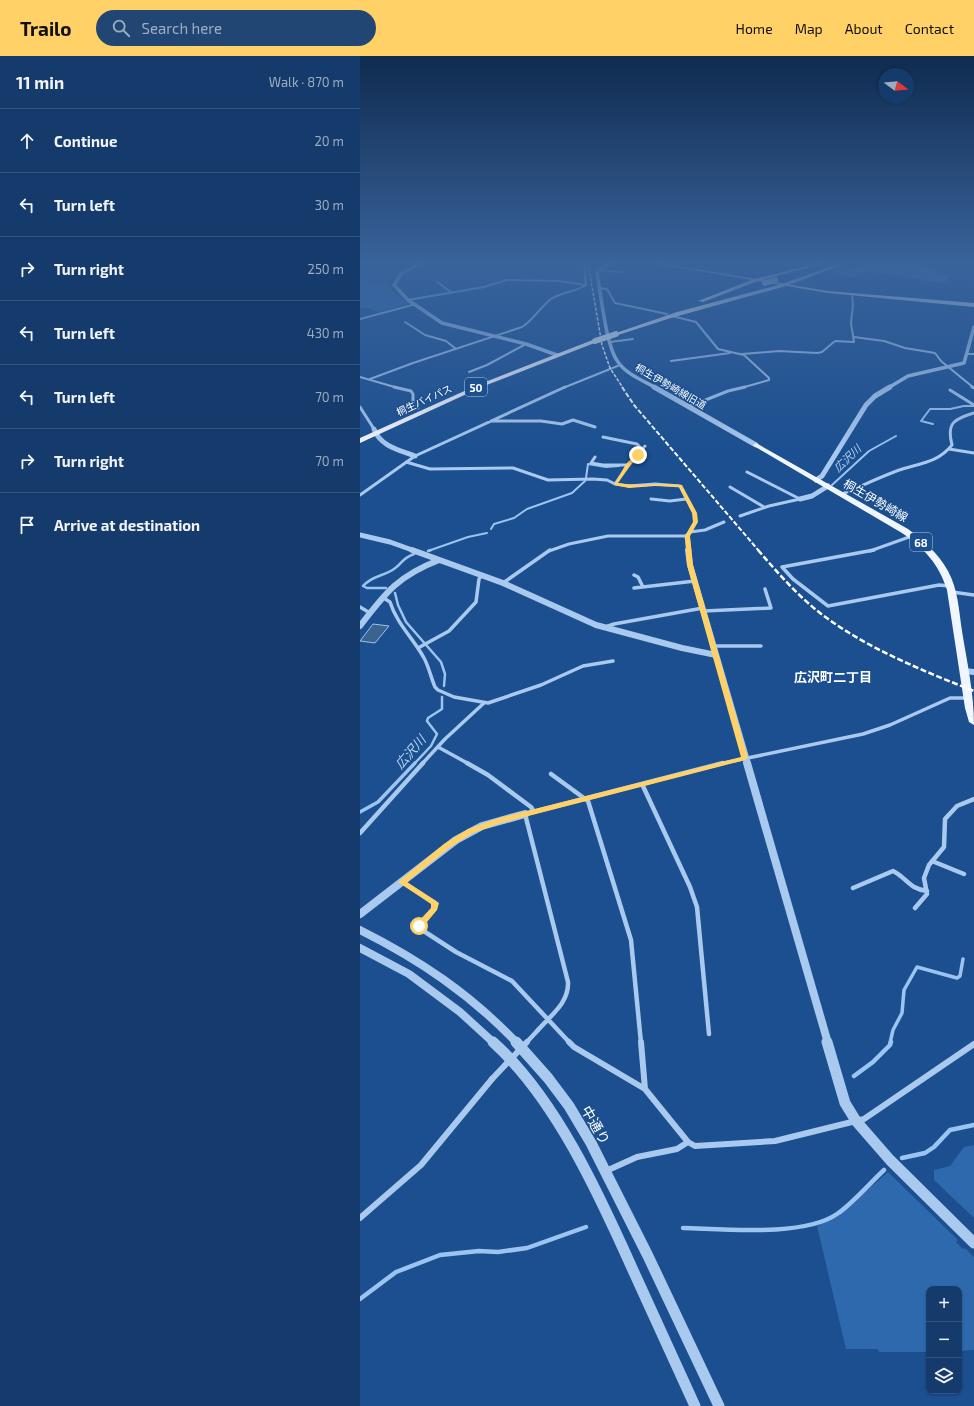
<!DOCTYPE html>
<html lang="en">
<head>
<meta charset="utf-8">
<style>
	:root { --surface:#143b6b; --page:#214673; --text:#f1f3f6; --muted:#9dadc1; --line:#33557e; --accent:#ffd166 }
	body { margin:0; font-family:"Exo 2","Noto Sans JP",sans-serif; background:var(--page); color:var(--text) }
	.controls { position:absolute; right:12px; bottom:12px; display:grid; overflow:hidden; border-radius:8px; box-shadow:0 1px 3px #0004 }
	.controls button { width:36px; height:36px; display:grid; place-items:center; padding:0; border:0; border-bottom:1px solid var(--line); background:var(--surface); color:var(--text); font:20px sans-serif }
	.compass { position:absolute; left:518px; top:12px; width:36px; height:36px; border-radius:50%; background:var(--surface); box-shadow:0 1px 3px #0004; rotate:106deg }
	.stop { position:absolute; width:12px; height:12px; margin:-9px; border:3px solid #ffd166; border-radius:50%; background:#fff }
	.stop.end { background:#ffd166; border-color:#fff; box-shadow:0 1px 4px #0008 }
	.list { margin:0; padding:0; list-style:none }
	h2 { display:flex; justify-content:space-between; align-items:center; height:52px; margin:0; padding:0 16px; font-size:17px }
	h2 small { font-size:13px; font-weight:400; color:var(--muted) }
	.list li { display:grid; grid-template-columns:26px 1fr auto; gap:12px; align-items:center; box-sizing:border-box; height:64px; padding:0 16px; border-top:1px solid var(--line) }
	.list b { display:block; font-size:15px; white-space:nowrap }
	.list em { font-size:13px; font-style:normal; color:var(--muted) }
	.icon { flex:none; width:22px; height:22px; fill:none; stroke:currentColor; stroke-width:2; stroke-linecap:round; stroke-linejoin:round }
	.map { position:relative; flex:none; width:614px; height:1350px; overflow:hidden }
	header { display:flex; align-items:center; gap:24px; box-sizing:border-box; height:56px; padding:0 20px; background:var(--accent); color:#111 }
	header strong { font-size:19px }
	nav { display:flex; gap:22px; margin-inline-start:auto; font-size:14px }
	.search { width:280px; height:36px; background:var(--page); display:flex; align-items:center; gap:10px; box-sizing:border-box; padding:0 14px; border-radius:22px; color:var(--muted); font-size:15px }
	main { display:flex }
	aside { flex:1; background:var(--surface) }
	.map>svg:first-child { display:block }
</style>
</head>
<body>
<header>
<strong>Trailo</strong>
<div class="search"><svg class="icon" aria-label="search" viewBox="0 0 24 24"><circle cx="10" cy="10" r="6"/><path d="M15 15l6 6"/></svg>Search here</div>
<nav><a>Home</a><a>Map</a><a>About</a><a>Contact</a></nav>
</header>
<main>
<aside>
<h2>11 min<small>Walk · 870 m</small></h2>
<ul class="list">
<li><svg class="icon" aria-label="ahead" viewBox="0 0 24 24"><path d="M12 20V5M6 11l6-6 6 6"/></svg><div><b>Continue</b></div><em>20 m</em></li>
<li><svg class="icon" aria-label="left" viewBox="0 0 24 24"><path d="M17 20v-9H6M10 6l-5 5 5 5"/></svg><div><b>Turn left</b></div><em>30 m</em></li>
<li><svg class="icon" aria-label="right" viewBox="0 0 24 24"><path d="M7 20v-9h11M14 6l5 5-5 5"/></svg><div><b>Turn right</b></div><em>250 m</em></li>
<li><svg class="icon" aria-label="left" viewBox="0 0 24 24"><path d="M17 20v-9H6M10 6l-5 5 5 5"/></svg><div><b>Turn left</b></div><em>430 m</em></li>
<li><svg class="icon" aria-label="left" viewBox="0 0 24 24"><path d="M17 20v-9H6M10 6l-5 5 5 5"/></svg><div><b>Turn left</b></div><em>70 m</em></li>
<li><svg class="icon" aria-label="right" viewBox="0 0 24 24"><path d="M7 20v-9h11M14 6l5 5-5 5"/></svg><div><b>Turn right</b></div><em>70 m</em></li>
<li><svg class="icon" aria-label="arrive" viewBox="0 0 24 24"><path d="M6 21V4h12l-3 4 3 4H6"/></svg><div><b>Arrive at destination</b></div></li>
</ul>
</aside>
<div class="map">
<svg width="614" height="1350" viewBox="0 0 614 1350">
	<rect width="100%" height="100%" fill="#1b4f8f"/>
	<path fill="#2e69ad" d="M0,219C9,230 16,224 28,228L35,237L49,248L17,256L13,253L0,251Z
		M614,1089V1162L574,1124V1114L590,1110L604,1091Z
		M528,1116L598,1184L596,1186L603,1193L605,1192L614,1201V1294L599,1295V1233H569V1296H519L518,1293H486L457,1170L478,1160Z"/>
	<path fill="#3c6290" stroke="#9cc4f0" d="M13,568L29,570L15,587L0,585Z"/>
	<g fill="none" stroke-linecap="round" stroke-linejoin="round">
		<path stroke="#9cc4f0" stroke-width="2" d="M573,368L561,365L570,353H590L604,350H614
			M226,422L228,408L246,411L259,410
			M472,429L509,395L536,380
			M131,473L134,468L154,462L167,453L212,437L225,425
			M68,495L108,481L127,477"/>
		<path stroke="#9cc4f0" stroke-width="2.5" d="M68,495L71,494
			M26,532H7L3,530C11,520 24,520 34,513C43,507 41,503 54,498
			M35,537L38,549L46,566L81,606L85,618L84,630
			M54,708L71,690L77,678L67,665L68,662L82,653V641"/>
		<path stroke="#9cc4f0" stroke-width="3.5" d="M0,756L18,746L55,707
			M530,987L533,974L542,957L544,934L557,911L597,922L600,920L603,903"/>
		<path stroke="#9cc4f0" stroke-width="4.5" d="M494,1020L513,1006L530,989L531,986
			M542,1102L565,1097L574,1091L590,1074L614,1069
			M323,1172C363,1173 444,1181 477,1158C492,1148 510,1127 524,1114
			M0,1243L36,1216L80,1199L119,1195L138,1196L167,1192L226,1171"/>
	</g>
	<path fill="#4478b7" d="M504,207H549L580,212L574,216L594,219L583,227L507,215L493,222L471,218L488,210L496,211Z"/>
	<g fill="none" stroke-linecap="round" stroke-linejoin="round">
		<path stroke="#a9c9ee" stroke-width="2" d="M224,207L226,229
			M238,214L264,216
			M77,226L91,236
			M240,232L247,233L255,247L307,258
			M48,244L124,231L147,224L199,225L225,229
			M312,260L336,266L358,293L384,299L409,322V324L381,332
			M0,263L56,248
			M45,266L65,279L86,285L96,293
			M494,281L524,285L545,292L575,297L581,305L614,332
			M250,286L273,283
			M382,298L419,295L457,297L462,296L475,285L494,286L491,267L493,248L492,238
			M608,298H614
			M311,305L370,297
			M109,316L127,309L166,288
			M0,321L38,332
			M10,323L53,307L162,271C174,264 180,251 191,243C202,236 215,236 226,229
			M203,332L260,309"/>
		<path stroke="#a9c9ee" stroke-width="3" d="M34,331L51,335L53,338V349L58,352
			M612,331L614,332
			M590,334L614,349
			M0,351L14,373
			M328,351L368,335L385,331
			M131,365H181L202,368L213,364L235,371
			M243,381L277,388L283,394
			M589,393L614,397
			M235,401L231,407L243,409H268
			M46,406L70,413L153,412L188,424L233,423L247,424L255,428L269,430L295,428L320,430L334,457L335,462V466L327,480H248L209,488L189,495
			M387,416L440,443
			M255,428L268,409L285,390
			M370,431L404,451
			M482,438C499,431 516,423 534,416C556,407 576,409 592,389C586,366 595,363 614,357
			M0,439L55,400L205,331
			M291,443L310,445L326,443
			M380,460L409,450L440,443
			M330,476L345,474L364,466
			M510,495L552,480"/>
		<path stroke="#a9c9ee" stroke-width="3.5" d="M514,494L422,511L433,523L468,550L579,529L590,530
			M274,519L278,521L283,531
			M143,527L190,494
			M274,532L335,525
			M592,536L614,539
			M22,541L30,546C37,568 53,582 64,602C69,611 71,622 75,631L78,634L94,641L128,647L181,629L223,610L253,605
			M0,551L10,557
			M344,555L411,552L405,533
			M245,571L254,568L343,552
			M354,590H401
			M58,592L89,575L116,546L119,523L122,519
			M78,691L109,708
			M62,708L85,683L124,647
			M359,708L503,678L530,669L590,642H608"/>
		<path stroke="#a9c9ee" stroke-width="4.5" d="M107,707L128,719L171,751L174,756
			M191,718L228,745L271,884L281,987
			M282,728L330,831L337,851L349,978
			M0,777L63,707
			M572,805L604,818
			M42,826L75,847V852L60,868L59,872L96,896L152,925L210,987
			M493,832L533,815C547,822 549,833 567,835
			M555,852L567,838L564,822L569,809L584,791L585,763L597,750L614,743
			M178,974C191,959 209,947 208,926L165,758L363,707"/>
		<path stroke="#a9c9ee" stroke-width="6" d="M209,986L214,991L285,1033L328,1086L335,1090L415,1085L504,1063L614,988
			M281,986L285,1033
			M246,1115L277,1101L317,1093L328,1086
			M0,1162L61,1109L132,1023"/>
		<path stroke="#a9c9ee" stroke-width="3.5" d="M61,207L41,218L34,229L48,244L82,267L166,288L197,299
			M257,207L243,211L237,217C241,238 246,291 258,306C266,318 284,325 296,332
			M528,332L548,320L604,307L614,271"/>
		<path stroke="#a9c9ee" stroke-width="5" d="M294,331L396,389
			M14,373C20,390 39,394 55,400
			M456,424L462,420L506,349L515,340L530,331
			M440,443L452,440L468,430
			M0,479L30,486L55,495
			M327,480L329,495"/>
		<path stroke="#a9c9ee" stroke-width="6" d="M52,494L143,527L236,569L322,592L356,599
			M328,494L330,509L388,708
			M0,570C26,536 38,520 79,504
			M604,615L614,616"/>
		<path stroke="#a9c9ee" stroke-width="8" d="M387,707L468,987
			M0,858L96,784L122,770L165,758
			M0,874C60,904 110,938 157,987
			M0,892L49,918L100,956L134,987"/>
		<path stroke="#a9c9ee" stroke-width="11" d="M133,986C195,1042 238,1136 272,1212C293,1258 314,1304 335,1350
			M156,986L188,1022L209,1050L231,1087L288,1200L359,1350
			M467,986L485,1047L496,1065L530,1104L614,1187"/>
		<path fill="#f0f6ff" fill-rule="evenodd" d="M292,207H300L468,235L614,247V251L468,237Z
			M396,387L548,473C564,485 578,497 588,515C598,533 599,555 602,575C607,606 614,637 614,669L609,666L605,652L587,534C579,508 564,492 542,477L394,390L393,389Z"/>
		<path fill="#f8faff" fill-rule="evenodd" d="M458,207H465L398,225L343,246L338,245L394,223Z
			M480,207H487L426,230L311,262L258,279L253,278L317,256L422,228Z
			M235,283L238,285L237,286L124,330L0,387V382L120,328Z"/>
		<path stroke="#fff" stroke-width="1.5" stroke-dasharray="3.5 1.5" stroke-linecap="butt" d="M228,207L242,289L250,312L263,332"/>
		<path stroke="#fff" stroke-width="2" stroke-dasharray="5 2" stroke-linecap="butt" d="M262,331L274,349L399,495"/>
		<path stroke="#fff" stroke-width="2.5" stroke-dasharray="6 2.5" stroke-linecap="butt" d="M398,494C417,516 437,539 460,557C506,592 561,614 614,635"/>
		<path stroke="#a9c9ee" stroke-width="4.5" d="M166,987L178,974"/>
		<path stroke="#a9c9ee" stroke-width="6" d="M132,1023L167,986"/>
		<path stroke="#f8faff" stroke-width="6" d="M405,227L415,224
			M235,285L256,278"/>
	</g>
	<linearGradient id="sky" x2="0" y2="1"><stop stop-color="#0f2b4f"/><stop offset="0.52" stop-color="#39639b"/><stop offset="1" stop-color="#39639b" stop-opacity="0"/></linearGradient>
	<rect width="614" height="396" fill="url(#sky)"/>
	<path fill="#ffd166" d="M276,398L280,399L270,410L258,427C279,431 301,426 322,429L337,457L338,466L330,480L333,509L388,702L385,704L141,767L113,777L89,792L47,826L79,847L77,854L62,872H56V868L71,852V848L38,826L84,788L108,773L139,762L381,701L327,509L325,480L333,466L332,457L319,431L295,430L269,432L254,429L266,408Z"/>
	<g text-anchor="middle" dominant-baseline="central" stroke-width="3" stroke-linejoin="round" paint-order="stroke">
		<g font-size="10" fill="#fff" stroke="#1b4f8f">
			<text transform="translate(311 330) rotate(30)">桐生伊勢崎線旧道</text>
			<text transform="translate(64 344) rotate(-25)">桐生バイパス</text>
		</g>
		<g fill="#1b4f8f" stroke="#bbcadd" stroke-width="1">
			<rect x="105" y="322" width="22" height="18" rx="3"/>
			<rect x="550" y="477" width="22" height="18" rx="3"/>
		</g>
		<g font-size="11" font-weight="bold" fill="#fff">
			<text x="116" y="331">50</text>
			<text x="561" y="486">68</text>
		</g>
		<g font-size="11" font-style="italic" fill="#b5d3f5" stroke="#1b4f8f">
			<text transform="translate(487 402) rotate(-44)">広沢川</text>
		</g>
		<g font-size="12" fill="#fff" stroke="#1b4f8f">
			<text transform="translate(516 444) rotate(30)">桐生伊勢崎線</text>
		</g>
		<g font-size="13" font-weight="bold" fill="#fff" stroke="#1b4f8f">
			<text x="473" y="621">広沢町二丁目</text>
		</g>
		<g font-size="13" font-style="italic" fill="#b5d3f5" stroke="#1b4f8f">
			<text transform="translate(50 696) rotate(-49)">広沢川</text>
		</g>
		<g font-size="14" fill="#fff" stroke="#1b4f8f">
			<text transform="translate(236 1069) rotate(60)">中通り</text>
		</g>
	</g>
</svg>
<div class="controls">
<button>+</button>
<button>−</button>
<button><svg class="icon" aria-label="layers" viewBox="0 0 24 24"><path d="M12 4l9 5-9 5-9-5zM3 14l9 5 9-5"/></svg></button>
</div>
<svg class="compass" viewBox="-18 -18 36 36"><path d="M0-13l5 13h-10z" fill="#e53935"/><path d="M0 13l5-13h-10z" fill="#9dadc1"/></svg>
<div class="stop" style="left:59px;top:870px"></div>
<div class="stop end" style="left:278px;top:399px"></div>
</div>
</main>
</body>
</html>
